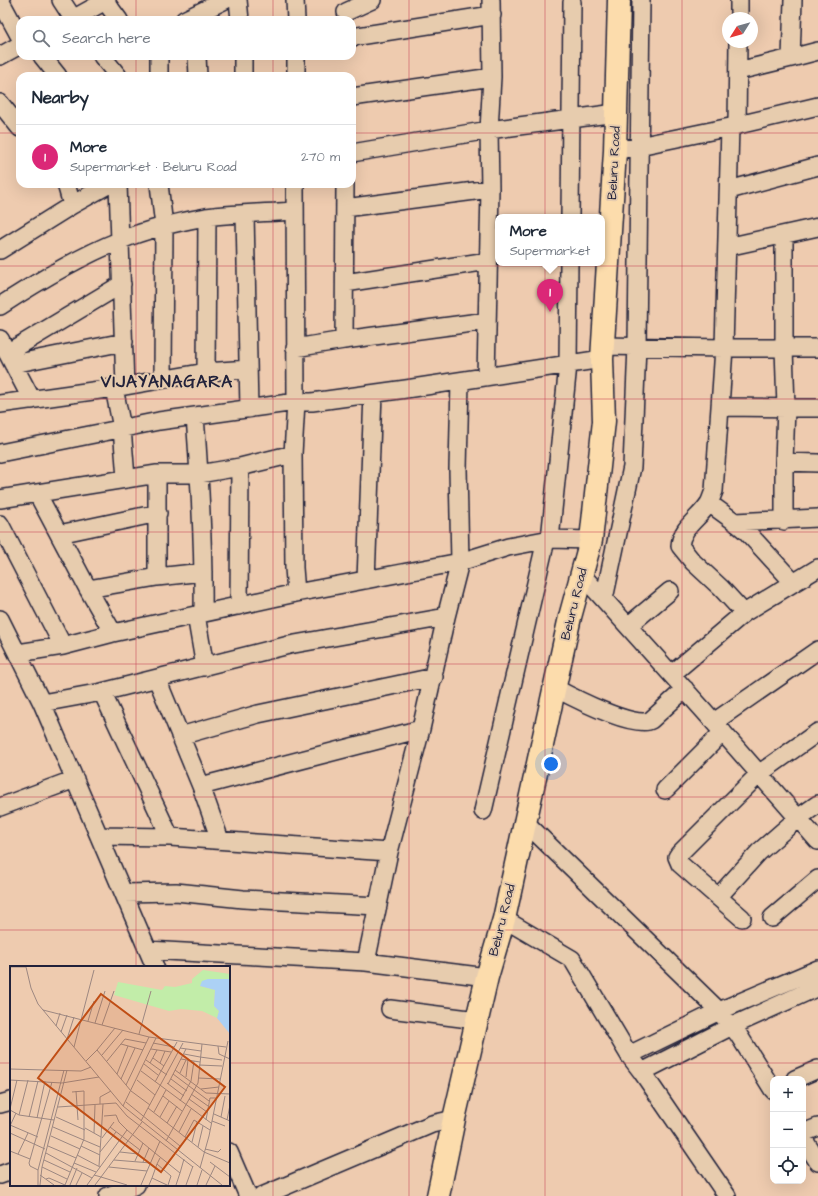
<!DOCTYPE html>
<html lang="en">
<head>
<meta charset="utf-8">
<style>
	:root { --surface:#fff; --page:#f2f2f3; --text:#1f2937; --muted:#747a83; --line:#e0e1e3; --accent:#db2777 }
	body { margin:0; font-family:"Architects Daughter",sans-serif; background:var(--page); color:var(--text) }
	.controls { position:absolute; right:12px; bottom:12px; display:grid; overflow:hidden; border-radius:8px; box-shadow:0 4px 16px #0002 }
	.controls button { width:36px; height:36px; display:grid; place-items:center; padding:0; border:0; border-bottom:1px solid var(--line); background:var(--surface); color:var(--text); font:20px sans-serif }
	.compass { position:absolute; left:722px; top:12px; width:36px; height:36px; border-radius:50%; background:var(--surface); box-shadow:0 4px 16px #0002; rotate:233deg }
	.you { position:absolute; left:551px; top:764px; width:14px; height:14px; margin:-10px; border:3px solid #fff; border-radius:50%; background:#1a73e8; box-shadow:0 0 0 6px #1a73e833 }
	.badge { display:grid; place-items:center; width:26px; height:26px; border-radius:50%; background:var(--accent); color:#fff; font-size:13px; font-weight:700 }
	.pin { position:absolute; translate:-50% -33px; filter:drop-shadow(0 1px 2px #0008) }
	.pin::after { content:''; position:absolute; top:21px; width:14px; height:12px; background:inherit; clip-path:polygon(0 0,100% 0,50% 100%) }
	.popup { position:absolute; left:495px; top:214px; width:110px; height:52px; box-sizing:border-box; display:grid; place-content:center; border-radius:8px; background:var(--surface); filter:drop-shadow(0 1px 3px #0005); font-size:13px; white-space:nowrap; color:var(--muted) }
	.popup b { font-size:15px; color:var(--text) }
	.popup::after { content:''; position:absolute; left:50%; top:100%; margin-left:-8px; border:8px solid transparent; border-top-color:var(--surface) }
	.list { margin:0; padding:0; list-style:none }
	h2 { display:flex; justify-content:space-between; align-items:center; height:52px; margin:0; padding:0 16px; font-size:17px }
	h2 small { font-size:13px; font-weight:400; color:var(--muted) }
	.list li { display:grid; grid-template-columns:26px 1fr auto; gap:12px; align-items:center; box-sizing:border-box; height:64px; padding:0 16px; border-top:1px solid var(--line) }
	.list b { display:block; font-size:15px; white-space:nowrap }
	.list p { margin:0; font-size:13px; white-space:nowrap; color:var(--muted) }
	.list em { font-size:13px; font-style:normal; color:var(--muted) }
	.icon { flex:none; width:22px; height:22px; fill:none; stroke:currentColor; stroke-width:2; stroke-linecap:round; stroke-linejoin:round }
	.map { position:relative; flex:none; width:818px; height:1196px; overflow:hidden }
	.search { position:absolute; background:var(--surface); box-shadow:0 4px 16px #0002; left:16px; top:16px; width:340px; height:44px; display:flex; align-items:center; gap:10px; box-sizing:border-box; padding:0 14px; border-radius:12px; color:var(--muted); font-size:15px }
	.panel { position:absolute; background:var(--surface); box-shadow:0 4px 16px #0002; left:16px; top:72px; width:340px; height:116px; border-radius:12px }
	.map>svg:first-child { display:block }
</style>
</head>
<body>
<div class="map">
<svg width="818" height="1196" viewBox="0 0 818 1196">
	<rect width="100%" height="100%" fill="#eecbaf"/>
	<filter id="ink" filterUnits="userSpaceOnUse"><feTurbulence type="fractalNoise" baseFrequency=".025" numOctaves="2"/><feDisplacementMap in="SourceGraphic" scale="8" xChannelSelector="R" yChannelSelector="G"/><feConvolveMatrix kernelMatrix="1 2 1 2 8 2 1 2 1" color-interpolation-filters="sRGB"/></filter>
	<g filter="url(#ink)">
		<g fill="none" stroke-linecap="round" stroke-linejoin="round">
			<g stroke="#22223b" stroke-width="20">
				<path id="minor" d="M0,0L20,37
					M61,0L74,20
					M238,0L240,20
					M295,0L296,20
					M105,1L119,20
					M346,12L372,0
					M739,18V0
					M71,20L107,0
					M184,20L225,0
					M352,37L492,15
					M0,56L20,45
					M42,56L58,76
					M102,56L118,76
					M197,56L198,76
					M791,58L818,51
					M738,71L791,58L793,0
					M159,76V56
					M243,76V56
					M296,76V56
					M352,97L492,77
					M0,103L20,128
					M737,125L738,42
					M730,127L724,348L720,407L818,408
					M615,151L730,127L818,106
					M352,153L489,130L616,113
					M66,184L72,205
					M118,184L125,386
					M159,184L164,226L163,379
					M295,184L296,402L293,454L294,568L296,593
					M729,190L818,166
					M345,208L490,189
					M245,214L249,409
					M570,217L572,2
					M727,247L818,227
					M0,250L72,205L106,186L115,184
					M345,283L488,261
					M0,306C37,282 80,256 121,240C148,229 178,222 206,217C235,213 266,213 295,211
					M0,339L32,400
					M344,340L345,184
					M603,346L724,348H818
					M295,348L344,340L487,321
					M7,353L122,284
					M13,364L124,342
					M206,372L207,217
					M486,377L490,189L489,130L492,77L491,0
					M460,381L458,469L460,562L446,617L421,729L389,852L366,962L487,977
					M114,388L122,428L126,478
					M0,404L114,388L206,372L248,369
					M720,407L714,491C712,495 711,500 709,503C700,518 681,527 680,546L693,562L721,588L744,613
					M195,416C200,482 204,548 203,613
					M0,453L159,421L296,402H312L406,389L602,359
					M784,462L818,463
					M37,493L88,589L113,633
					M0,499L157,474H199L240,467L293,454
					M709,503L735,522L747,532L793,582
					M784,521V462L786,408L784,348V235
					M735,522L818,518
					M0,524L63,646
					M59,534L158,513
					M550,539L568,365L569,263
					M582,575L705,712L818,841
					M157,577V474
					M366,580L373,394
					M88,589L157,577L203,572
					M604,599L632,467L637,346L641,0
					M239,606L240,467
					M196,615L205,667
					M0,619L42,703L155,967
					M628,626L670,591
					M18,653L63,646L113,633L296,593L460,562L508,547L550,539L591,540
					M672,674L744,613L818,568
					M157,679L201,786L220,840
					M555,688C572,697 635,730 651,720L685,689
					M102,692L170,837L389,852
					M42,703L102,692L289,645L446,617
					M714,722L818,650
					M180,736L258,714L434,677
					M201,786L421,729
					M665,790L723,732
					M0,807L75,779
					M483,811L546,540
					M525,822L719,1011L738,1034L773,1090
					M99,836L170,837
					M124,893L176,892L243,899L378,906
					M719,896L759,852L798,818L818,804
					M742,918L680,864L677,857L679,854L760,773L818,732
					M772,918L818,879
					M504,919L572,959L629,1055L642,1072L727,1196
					M148,950L366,962
					M390,1009L477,1020
					M629,1055L719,1011L818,969
					M642,1072L732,1026L818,987
					M795,1079L818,1069
					M0,1104L11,1101
					M803,1133L818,1127
					M803,1138L818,1162
					M229,1152L248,1196
					M0,1175L11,1171
					M108,1196L136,1185
					M262,1196L432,1124L454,1119"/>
			</g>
			<g stroke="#22223b" stroke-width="25">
				<path id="highway" d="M438,1196L454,1119L487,977L504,919L570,617L591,540L604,421L602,359L615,151L619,0"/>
			</g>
			<use href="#minor" stroke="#e7ccae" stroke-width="17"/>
			<use href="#highway" stroke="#fcdcac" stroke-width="22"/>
		</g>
	</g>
	<path fill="none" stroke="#c84759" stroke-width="1" stroke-opacity="0.55" d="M136,0V20M273,0V20M409,0V1196M545,0V1196M682,0V1196M136,56V76M273,56V76M0,133H20M352,133H818M136,184V967M273,184V1196M0,266H818M0,399H818M0,532H818M0,664H818M0,797H818M0,930H818M0,1063H11M229,1063H818M136,1185V1196"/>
	<g text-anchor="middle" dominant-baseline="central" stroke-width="4" stroke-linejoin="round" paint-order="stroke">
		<g font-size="13" fill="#22223b" stroke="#e7ccae">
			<text transform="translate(614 163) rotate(-87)">Beluru Road</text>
			<text transform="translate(574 604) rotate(-76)">Beluru Road</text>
			<text transform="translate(502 920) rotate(-76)">Beluru Road</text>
		</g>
		<g font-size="17" font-weight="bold" letter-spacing="1" fill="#22223b" stroke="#e7ccae">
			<text x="167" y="382">VIJAYANAGARA</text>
		</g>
	</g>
	<g transform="translate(10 966)">
		<rect width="220" height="220" fill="#eecbaf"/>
		<path d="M193,4L220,8V13L199,15L190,20L205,24L204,40L209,45L207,52L192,45L171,43L159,45L104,29L108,16L152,24L155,20L165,21L182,17V13Z" fill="#c2eda9"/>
		<path d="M198,13H220V68L207,52L209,45L204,40L205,24L190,20L192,15Z" fill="#acd1f5"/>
		<path fill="none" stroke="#9c8781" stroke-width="1" d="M0,1H16M16,1L21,22L28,38L113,140L212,219M33,44L139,71L192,78L188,117L156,175M78,55L84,35M85,57L95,25M92,59L104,25M46,60L50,47M51,66L57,49M129,68L141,25M57,73L64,51M143,77L164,81M111,78L133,84M192,78L216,81M208,80L209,88L220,93M64,81L84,4M170,82L191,85M141,83L161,86M87,84L105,62M174,88L190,91M92,89L113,64M190,91L212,94M143,92L154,100M171,93L190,96M136,94L157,109M76,95L87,84L121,125L140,139M97,95L115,73L136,77M140,97L147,84M150,97L155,85M134,98L148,109M189,99L212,100M0,103L71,105L81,101M165,104L196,127L220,128M131,105L201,157M170,107L176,94M107,108L118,80M163,108L199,135M176,111L178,94M188,112L210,113M111,113L125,82M161,113L177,125M0,114L52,117L89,111M127,114L145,129M145,116L167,76M157,117L174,130M158,118L176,83M116,119L139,71M191,123L209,121M66,125L68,154M62,126L74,125V173M181,128L198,140M153,130L172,145M179,133L197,146M170,135L181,115L184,95M116,136L170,180M106,137L117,150L183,201M90,138V131L101,125M113,140L146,72M48,141L106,137M138,142L194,186L220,197M0,143L7,114M0,144L9,149L44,154M144,146L156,124M204,148L220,155M9,149L18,114M94,150L106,149L109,156L117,164M19,151L28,115M46,151L75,164M150,151L159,135M211,151L215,130M27,152L35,115M196,154L200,132H207M217,154L220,139M131,155L173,77M202,155L215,160M157,157L167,140M0,159L28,171M0,160L6,147M43,161L90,181M100,161L130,184M75,162L91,171L93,138M169,166L181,143M0,167L35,183M84,167L85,139M41,170L70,183M175,171L184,154L200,164M92,172L104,156M182,176L187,156M38,180L66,192M71,180L90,189M188,181L193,160M195,183L208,186L211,183M0,185L20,193M90,186L106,166M110,186L128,188M36,187L82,212M145,187L170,207L174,193M8,188L18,167M67,189L90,201M150,192L147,198L161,210L158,219M34,194L60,206M104,194L141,197M125,195L133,177M133,196L139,182M200,196L220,211M64,197L86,206M89,200L91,171M32,201L57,213M99,201L137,205M190,202L199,170L218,75M28,204L20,200L19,197L42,116M30,209L44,219M84,209L91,211L132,156M142,212L147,198M36,213L39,212L55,219M28,219V204L54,104M30,219L32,201L57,104M55,219L74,173M60,219L67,202M66,219L72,207M77,219L117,164L145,187M85,219L91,211L117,219M131,219L150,175M139,219L142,212L157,219M166,219L170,207M176,219L183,200M187,219L192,204M196,219L205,200"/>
		<path fill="#c04e15" fill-opacity="0.15" stroke="#c04e15" stroke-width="2" d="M91,28L215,121L151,206L28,112Z"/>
		<rect width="220" height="220" fill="none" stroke="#22223b" stroke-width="2"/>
	</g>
</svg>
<div class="controls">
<button>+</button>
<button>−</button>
<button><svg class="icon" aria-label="locate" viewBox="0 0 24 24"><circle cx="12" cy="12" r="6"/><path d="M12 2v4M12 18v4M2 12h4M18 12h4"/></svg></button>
</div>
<svg class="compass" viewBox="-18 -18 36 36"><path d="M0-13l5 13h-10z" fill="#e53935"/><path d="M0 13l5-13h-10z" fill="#747a83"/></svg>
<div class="you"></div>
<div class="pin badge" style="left:550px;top:312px">1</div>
<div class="popup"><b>More</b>Supermarket</div>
<div class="search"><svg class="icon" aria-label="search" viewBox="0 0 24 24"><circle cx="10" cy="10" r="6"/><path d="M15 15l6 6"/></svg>Search here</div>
<section class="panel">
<h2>Nearby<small></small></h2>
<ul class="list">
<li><span class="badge">1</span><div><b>More</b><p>Supermarket · Beluru Road</p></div><em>270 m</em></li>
</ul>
</section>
</div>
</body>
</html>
